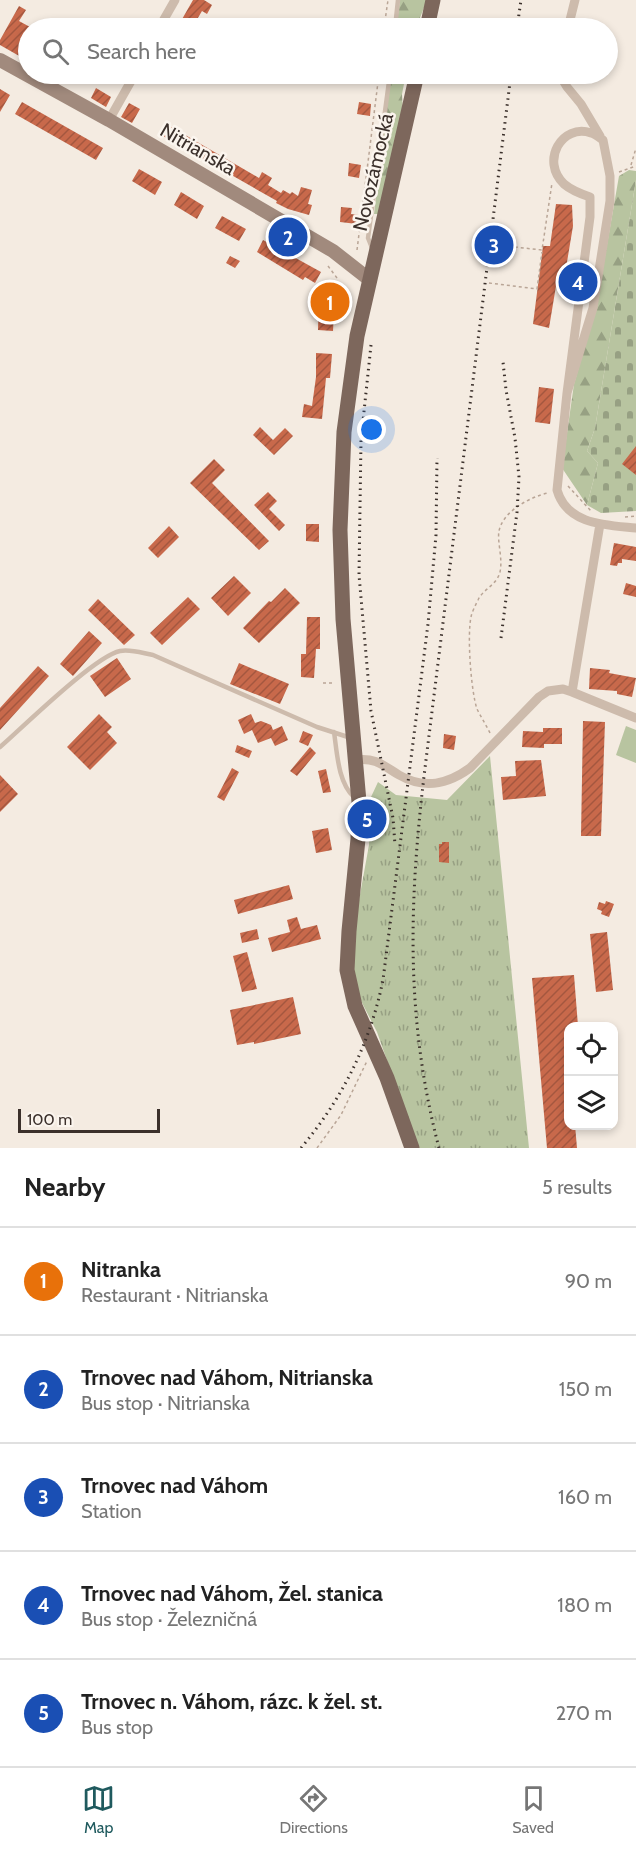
<!DOCTYPE html>
<html lang="en">
<head>
<meta charset="utf-8">
<style>
	:root { --surface:#fff; --page:#f6f6f6; --text:#222; --muted:#767676; --line:#e0e0e0; --accent:#1f5a5e }
	body { margin:0; font-family:Cabin,sans-serif; background:var(--page); color:var(--text) }
	.controls { position:absolute; right:18px; bottom:18px; display:grid; overflow:hidden; border-radius:12px; box-shadow:0 3px 9px #0003 }
	.controls button { width:54px; height:54px; display:grid; place-items:center; padding:0; border:0; border-bottom:2px solid var(--line); background:var(--surface); color:var(--text); font:30px sans-serif }
	.scale { position:absolute; left:18px; bottom:15px; width:142px; box-sizing:border-box; padding-left:6px; border:3px solid #3b302b; border-top:0; font-size:16px; line-height:21px; white-space:nowrap; color:#3b302b; -webkit-text-stroke:4px #fbf5ee; paint-order:stroke }
	.you { position:absolute; left:372px; top:430px; width:21px; height:21px; margin:-15px; border:4px solid #fff; border-radius:50%; background:#1a73e8; box-shadow:0 0 0 9px #1a73e833 }
	.badge { display:grid; place-items:center; width:39px; height:39px; border-radius:50%; background:var(--accent); color:#fff; font-size:20px; font-weight:700 }
	.pin { position:absolute; translate:-50% -50%; border:3px solid #fff; box-shadow:0 2px 6px #0006 }
	.list { margin:0; padding:0; list-style:none }
	h2 { display:flex; justify-content:space-between; align-items:center; height:78px; margin:0; padding:0 24px; font-size:26px }
	h2 small { font-size:20px; font-weight:400; color:var(--muted) }
	.list li { display:grid; grid-template-columns:39px 1fr auto; gap:18px; align-items:center; box-sizing:border-box; height:108px; padding:0 24px; border-top:2px solid var(--line) }
	.list b { display:block; font-size:22px; white-space:nowrap }
	.list p { margin:0; font-size:20px; white-space:nowrap; color:var(--muted) }
	.list em { font-size:20px; font-style:normal; color:var(--muted) }
	.icon { flex:none; width:33px; height:33px; fill:none; stroke:currentColor; stroke-width:2; stroke-linecap:round; stroke-linejoin:round }
	.map { position:relative; flex:none; width:636px; height:1148px; overflow:hidden }
	.search { position:absolute; background:var(--surface); box-shadow:0 3px 9px #0003; left:18px; right:18px; top:18px; height:66px; display:flex; align-items:center; gap:15px; box-sizing:border-box; padding:0 21px; border-radius:33px; color:var(--muted); font-size:22px }
	.sheet { height:618px; background:var(--surface) }
	nav { display:flex; justify-content:space-around; align-items:center; box-sizing:border-box; height:84px; border-top:2px solid var(--line); background:var(--surface); font-size:16px; color:var(--muted) }
	nav a { display:grid; justify-items:center; gap:3px }
	nav .on { color:var(--accent) }
	.map>svg:first-child { display:block }
</style>
</head>
<body>
<div class="map">
<svg width="636" height="1148" viewBox="0 0 636 1148">
	<defs>
		<pattern id="grass-tufts" width="24" height="20" patternUnits="userSpaceOnUse" patternTransform="scale(1.5)"><rect width="24" height="20" fill="#b8c4a0"/><path d="M3 7l-1-3M5 7V3M7 7l1-3M15 17l-1-3M17 17v-4M19 17l1-3" fill="none" stroke="#97a083"/></pattern>
		<pattern id="forest-firs" width="22" height="20" patternUnits="userSpaceOnUse" patternTransform="scale(1.5)"><rect width="22" height="20" fill="#b8c4a0"/><path d="M5 1l3.5 6h-7zM16 11l3.5 6h-7z" fill="#97a083"/></pattern>
		<pattern id="cemetery-stones" width="16" height="16" patternUnits="userSpaceOnUse" patternTransform="scale(1.5)"><rect width="16" height="16" fill="#b8c4a0"/><path d="M2 7V4a2 2 0 0 1 4 0v3zM10 15v-3a2 2 0 0 1 4 0v3z" fill="#97a083"/></pattern>
		<pattern id="building-hatch" width="6" height="6" patternUnits="userSpaceOnUse" patternTransform="scale(1.5)"><rect width="6" height="6" fill="#c8694b"/><path d="M-1 1l2-2M0 6l6-6M5 7l2-2" fill="none" stroke="#a4573f"/></pattern>
	</defs>
	<rect width="100%" height="100%" fill="#f4ebe1"/>
	<path fill="url(#grass-tufts)" d="M490,756L529,1148H418L377,1032L357,993L352,959L353,933L369,845L371,797L378,782L396,795L447,800Z"/>
	<path fill="url(#forest-firs)" d="M400,0H427L416,28H396Z
		M391,74H406L402,94L403,114L379,214H374Z
		M629,170L636,171V180L595,428L587,451L598,463L587,505L562,468L574,384L596,308L619,176Z"/>
	<path fill="url(#cemetery-stones)" d="M636,180V511L601,513L587,505L598,463L587,451L595,428Z"/>
	<path fill="#b8c4a0" d="M626,726L636,730V763L616,755Z"/>
	<path fill="url(#building-hatch)" d="M193,0H204L212,5L207,14L202,11L192,28H177Z
		M19,6L26,10L19,21L30,27L22,41L28,45V61L0,45V40Z
		M48,74H71L65,84Z
		M72,74H92L87,82Z
		M96,88L111,97L106,107L91,98Z
		M0,89L10,95L0,112Z
		M22,102L103,148L96,160L15,114Z
		M359,102L371,104L370,116L357,114Z
		M129,103L140,109L132,123L121,117Z
		M168,125L259,178L262,172L272,178L268,185L281,193L283,190L290,194L292,192L298,196L301,187L312,190L308,204L312,205L309,215L288,209L276,203L277,201L163,136Z
		M349,163L361,165L359,178L348,176Z
		M139,169L162,182L155,195L132,181Z
		M181,192L204,206L197,219L174,205Z
		M556,204L572,205L573,226L563,286H556L549,328L533,324L543,246H550Z
		M341,207L352,208L351,214L358,215L357,224L340,222Z
		M222,216L246,229L239,241L215,228Z
		M263,240L321,272L315,283L305,277L303,280L257,252Z
		M230,256L240,261L235,268L226,263Z
		M319,292H335L333,331L318,330Z
		M316,353L332,354L330,378H326L322,419L302,417L304,404L312,406L316,377Z
		M539,387L554,389L550,424L535,422Z
		M260,427L273,440L285,428L293,436L274,455L253,435Z
		M636,446V475L622,464Z
		M214,459L225,470L212,483L269,541L259,550L190,483Z
		M268,492L277,501L269,509L285,525L279,531L254,505Z
		M306,524H319V542L306,541Z
		M169,526L179,537L158,558L148,548Z
		M614,543L636,547V561L622,559V563H618L617,566L610,565Z
		M234,576L251,593L228,616L211,598Z
		M626,583L636,586V597L623,594Z
		M285,588L300,603L259,643L243,628L269,601L271,602Z
		M188,597L200,609L162,645L150,633Z
		M98,599L135,635L124,645L88,610Z
		M307,617H320V649H316L314,678L301,677V654H306Z
		M89,631L102,643L73,676L60,664Z
		M117,658L131,679L105,697L90,676Z
		M239,663L289,684L280,704L230,684Z
		M38,666L49,676L0,730V708Z
		M590,668L610,670L609,673L636,678L632,697L617,694V691L589,689Z
		M99,714L112,727L107,732L117,743L90,770L67,747Z
		M251,714L255,723L261,721L271,725L273,730L282,726L288,740L275,746L271,738L258,743L252,730L244,734L238,720Z
		M583,721L605,722L601,836H581Z
		M543,728H562V744H544V748L522,747L523,731L543,732Z
		M303,731L313,735L308,746L299,742Z
		M444,734L456,736L454,750L443,748Z
		M237,745L252,751L249,758L235,752Z
		M310,747L316,753L297,776L290,771Z
		M541,760L546,796L503,800L501,777L516,776L515,761Z
		M232,768L239,772L224,801L217,797Z
		M326,769L331,792L323,793L318,771Z
		M0,775L18,794L0,812Z
		M328,828L332,850L316,853L312,831Z
		M442,842H449V863L439,862V844H442Z
		M289,885L293,899L238,914L234,900Z
		M606,901L614,904L609,917L601,914L602,911L597,909L599,902L605,904Z
		M297,917L301,929L317,925L321,939L272,952L268,938L290,932L287,920Z
		M257,929L259,939L242,943L240,933Z
		M607,932L613,990L596,992L590,934Z
		M247,952L257,989L242,992L233,956Z
		M574,975L578,1026H568V1125H575L577,1148H547L532,978Z
		M293,997L301,1034L254,1044V1042L237,1045L230,1010Z"/>
	<g fill="none" stroke-linecap="round" stroke-linejoin="round">
		<path stroke="#b9a596" stroke-width="1.5" stroke-dasharray="3 3" stroke-linecap="butt" d="M384,28L388,0
			M631,165L636,148
			M619,172L636,166
			M479,243L542,250L552,183
			M357,250L379,74
			M328,266L337,278
			M489,283L537,289L542,252
			M568,486L591,511
			M625,517L636,516
			M323,683H335
			M490,733C486,725 481,717 477,709C471,691 467,636 471,617C472,612 475,606 478,600C483,589 497,585 500,572C503,558 497,542 499,531C503,511 530,497 548,493
			M317,1148L341,1115L367,1061"/>
		<path stroke="#cdbbac" stroke-width="4.5" d="M395,28L398,0
			M372,248L368,238L390,74
			M334,732C337,752 338,783 354,797
			M0,747C23,727 95,656 120,651C131,649 142,653 153,655L317,727L351,738"/>
		<path stroke="#cdbbac" stroke-width="9" d="M159,28L175,0
			M568,28L575,0
			M559,74L567,87L581,104L600,136
			M109,120L135,74
			M567,393L590,217V197C581,194 571,190 564,184C540,161 562,123 591,133C595,134 600,138 603,140L610,176V201L593,308L567,393L557,490C567,525 606,525 636,528
			M572,692L600,524
			M356,760C375,757 384,766 399,775C425,790 448,784 470,768L539,697L548,691L563,689L572,692L636,718"/>
		<path stroke="#a18a7d" stroke-width="14" d="M0,60L109,120L333,251L370,280"/>
		<path stroke="#7d675c" stroke-width="15" d="M427,28L433,0
			M412,1148L387,1078L355,1006L347,970L349,931L358,839L359,802L343,619L340,530L344,432L357,336L417,74"/>
		<path stroke="#3b302b" stroke-width="3" stroke-dasharray="1.5 4.5" stroke-linecap="butt" d="M517,28L521,0
			M371,345L361,440L359,575L371,711L393,818L395,845
			M501,638L517,512L519,477L515,438L506,390L503,362
			M301,1148C342,1099 370,1044 383,980L428,624L436,535L437,458
			M439,1148C405,1018 409,900 425,768L511,74"/>
	</g>
	<g text-anchor="middle" dominant-baseline="central" stroke-width="5" stroke-linejoin="round" paint-order="stroke">
		<g font-size="20" fill="#3b302b" stroke="#fbf5ee">
			<text transform="translate(198 149) rotate(30)">Nitrianska</text>
			<text transform="translate(373 172) rotate(-77)">Novozámocká</text>
		</g>
	</g>
</svg>
<div class="controls">
<button><svg class="icon" aria-label="locate" viewBox="0 0 24 24"><circle cx="12" cy="12" r="6"/><path d="M12 2v4M12 18v4M2 12h4M18 12h4"/></svg></button>
<button><svg class="icon" aria-label="layers" viewBox="0 0 24 24"><path d="M12 4l9 5-9 5-9-5zM3 14l9 5 9-5"/></svg></button>
</div>
<div class="scale">100 m</div>
<div class="you"></div>
<div class="pin badge" style="left:330px;top:302px;background:#e8710a">1</div>
<div class="pin badge" style="left:288px;top:237px;background:#1a4fb4">2</div>
<div class="pin badge" style="left:494px;top:245px;background:#1a4fb4">3</div>
<div class="pin badge" style="left:578px;top:282px;background:#1a4fb4">4</div>
<div class="pin badge" style="left:367px;top:819px;background:#1a4fb4">5</div>
<div class="search"><svg class="icon" aria-label="search" viewBox="0 0 24 24"><circle cx="10" cy="10" r="6"/><path d="M15 15l6 6"/></svg>Search here</div>
</div>
<section class="sheet">
<h2>Nearby<small>5 results</small></h2>
<ul class="list">
<li><span class="badge" style="background:#e8710a">1</span><div><b>Nitranka</b><p>Restaurant · Nitrianska</p></div><em>90 m</em></li>
<li><span class="badge" style="background:#1a4fb4">2</span><div><b>Trnovec nad Váhom, Nitrianska</b><p>Bus stop · Nitrianska</p></div><em>150 m</em></li>
<li><span class="badge" style="background:#1a4fb4">3</span><div><b>Trnovec nad Váhom</b><p>Station</p></div><em>160 m</em></li>
<li><span class="badge" style="background:#1a4fb4">4</span><div><b>Trnovec nad Váhom, Žel. stanica</b><p>Bus stop · Železničná</p></div><em>180 m</em></li>
<li><span class="badge" style="background:#1a4fb4">5</span><div><b>Trnovec n. Váhom, rázc. k žel. st.</b><p>Bus stop</p></div><em>270 m</em></li>
</ul>
</section>
<nav>
<a class="on"><svg class="icon" aria-label="map" viewBox="0 0 24 24"><path d="M3 6l6-2 6 2 6-2v14l-6 2-6-2-6 2zM9 4v14M15 6v14"/></svg>Map</a>
<a><svg class="icon" aria-label="directions" viewBox="0 0 24 24"><path d="M12 3l9 9-9 9-9-9zM9 14v-3h6M13 9l2 2-2 2"/></svg>Directions</a>
<a><svg class="icon" aria-label="saved" viewBox="0 0 24 24"><path d="M7 4h10v16l-5-4-5 4z"/></svg>Saved</a>
</nav>
</body>
</html>
